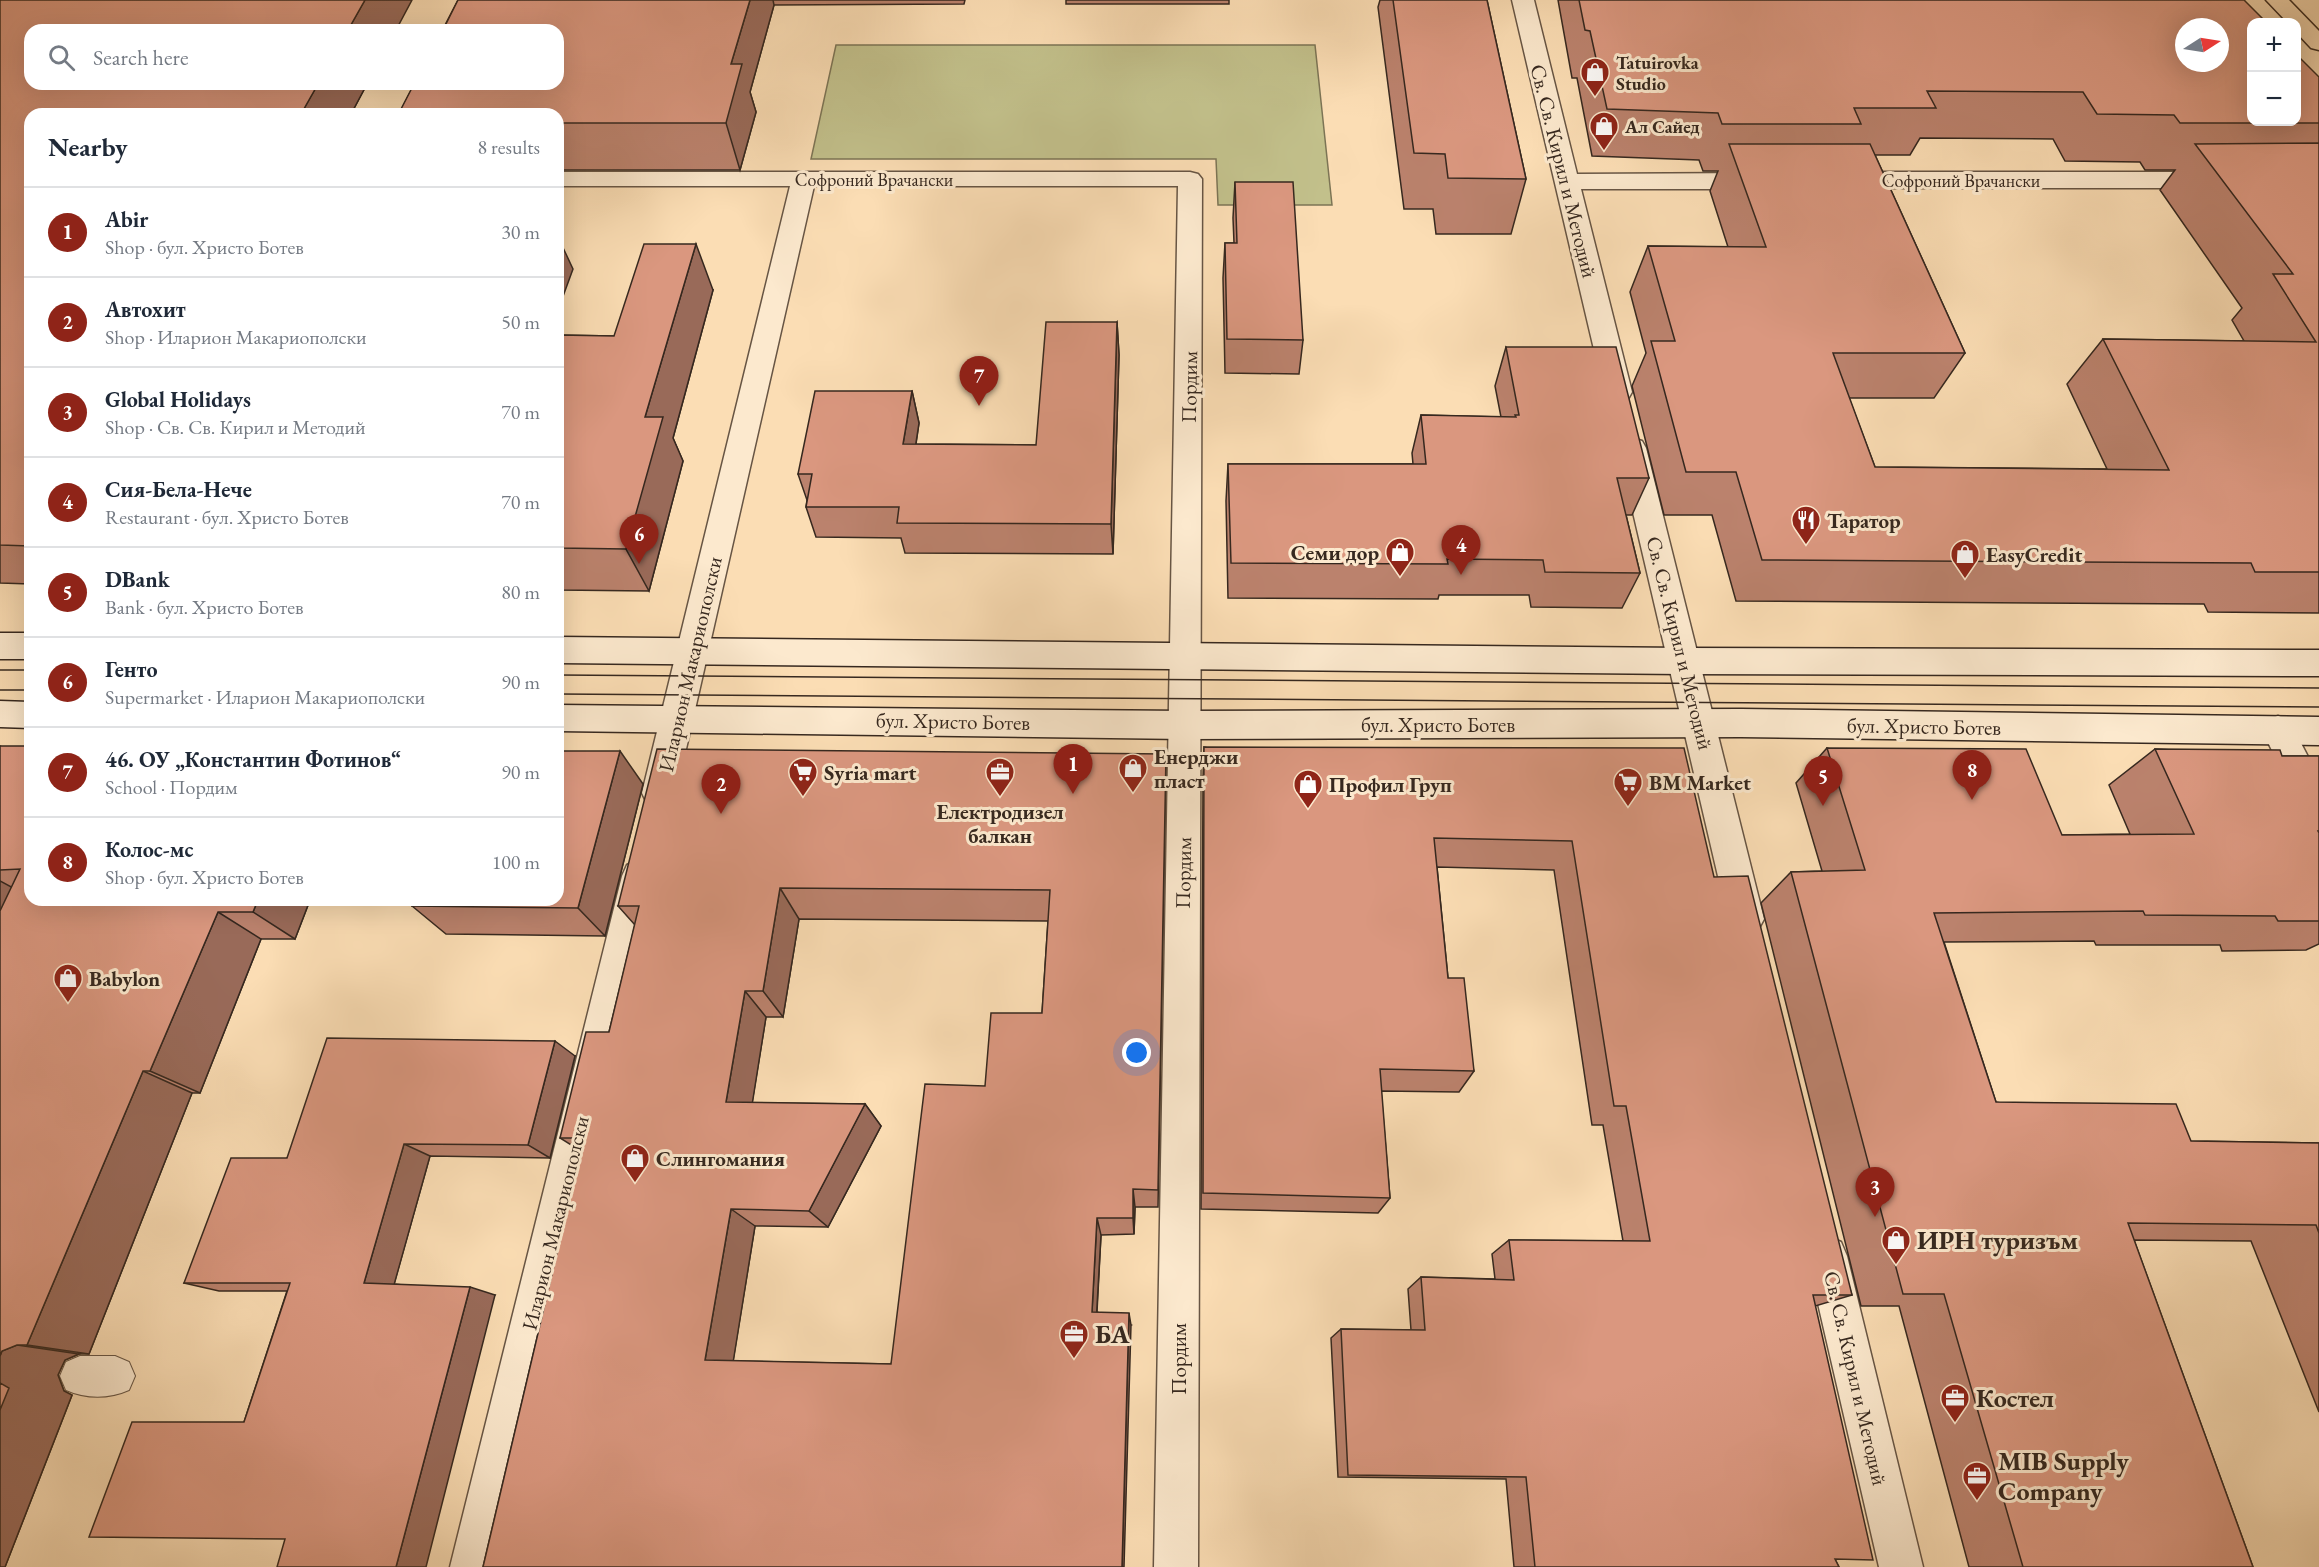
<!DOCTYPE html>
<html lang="en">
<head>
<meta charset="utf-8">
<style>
	:root { --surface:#fff; --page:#f6f6f7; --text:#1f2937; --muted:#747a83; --line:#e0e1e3; --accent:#8f2418 }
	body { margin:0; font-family:"EB Garamond",serif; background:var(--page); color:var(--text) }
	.controls { position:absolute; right:18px; top:18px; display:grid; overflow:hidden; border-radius:12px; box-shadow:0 6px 24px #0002 }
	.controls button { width:54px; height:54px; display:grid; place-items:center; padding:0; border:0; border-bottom:2px solid var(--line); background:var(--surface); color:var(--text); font:30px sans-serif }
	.compass { position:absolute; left:2175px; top:18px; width:54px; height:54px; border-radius:50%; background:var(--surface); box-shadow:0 6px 24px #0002; rotate:78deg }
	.you { position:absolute; left:1137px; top:1053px; width:21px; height:21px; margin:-15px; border:4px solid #fff; border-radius:50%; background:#1a73e8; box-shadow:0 0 0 9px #1a73e833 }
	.badge { display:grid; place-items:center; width:39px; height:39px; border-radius:50%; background:var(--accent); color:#fff; font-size:20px; font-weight:700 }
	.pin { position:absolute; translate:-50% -50px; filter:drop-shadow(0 2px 3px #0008) }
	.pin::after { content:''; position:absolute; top:32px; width:21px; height:18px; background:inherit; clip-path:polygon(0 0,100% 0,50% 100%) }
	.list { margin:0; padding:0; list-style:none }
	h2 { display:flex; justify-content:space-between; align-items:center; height:78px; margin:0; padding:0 24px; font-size:26px }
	h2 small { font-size:20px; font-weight:400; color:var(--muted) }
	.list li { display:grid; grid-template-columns:39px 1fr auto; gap:18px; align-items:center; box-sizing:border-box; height:90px; padding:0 24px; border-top:2px solid var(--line) }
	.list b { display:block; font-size:22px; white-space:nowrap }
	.list p { margin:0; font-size:20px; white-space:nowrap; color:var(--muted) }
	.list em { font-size:20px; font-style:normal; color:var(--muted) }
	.icon { flex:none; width:33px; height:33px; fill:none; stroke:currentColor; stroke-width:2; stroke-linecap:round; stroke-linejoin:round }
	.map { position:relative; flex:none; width:2319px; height:1567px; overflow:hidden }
	.search { position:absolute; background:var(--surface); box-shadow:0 6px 24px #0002; left:24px; top:24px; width:540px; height:66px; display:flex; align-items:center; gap:15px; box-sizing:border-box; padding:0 21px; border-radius:18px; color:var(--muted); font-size:22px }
	.panel { position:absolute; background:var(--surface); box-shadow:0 6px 24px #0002; left:24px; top:108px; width:540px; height:798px; border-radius:18px }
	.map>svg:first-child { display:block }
</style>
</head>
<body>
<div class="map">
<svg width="2319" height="1567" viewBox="0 0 2319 1567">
	<rect width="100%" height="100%" fill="#fbddb4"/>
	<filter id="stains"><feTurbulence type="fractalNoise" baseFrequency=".00333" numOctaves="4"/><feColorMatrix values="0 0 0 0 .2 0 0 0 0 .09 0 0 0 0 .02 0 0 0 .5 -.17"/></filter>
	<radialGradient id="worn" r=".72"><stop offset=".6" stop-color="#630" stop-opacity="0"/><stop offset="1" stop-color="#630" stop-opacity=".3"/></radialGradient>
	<path fill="#c2c08b" stroke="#7c7455" stroke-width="1.5" d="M836,45H1315L1332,205H1218L1216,159H811Z"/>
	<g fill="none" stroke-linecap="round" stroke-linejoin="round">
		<g stroke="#675544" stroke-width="2">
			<path id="lane" d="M80,1356H115L129,1362L135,1376L129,1390C109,1399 86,1399 66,1390L60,1376L66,1362Z"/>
		</g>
		<g stroke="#675544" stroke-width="3">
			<path id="street" d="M1512,0H1534L1577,174L1759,173L1767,176L1771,181L1767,186L1759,189H1581L1632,392L1628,399L1618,402L1608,399L1604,392Z
				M558,172H1190L1198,174L1202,179L1198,1567H1154L1178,186H814L676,793L671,803L659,807L647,803L642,793L790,186H558Z
				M1841,172H2212L2220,175L2224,180L2220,185L2212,188H1841L1833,185L1829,180L1833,175Z
				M1632,438L1642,441L1646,448L1764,919L1758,930L1746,935L1734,930L1728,919L1618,448L1622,441Z
				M2278,716L2289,720L2319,778V827L2307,822L2262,730L2267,720Z
				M639,860L651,865L656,876L494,1567H450L622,876L627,865Z
				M1827,1236L1841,1242L1847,1256L1923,1567H1879L1807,1256L1813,1242Z"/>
		</g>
		<g stroke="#36281f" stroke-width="3">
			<path id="secondary" d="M0,633H30V659H0Z
				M558,637L1684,648L2319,650V676L1684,674L558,663Z
				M0,701L30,702V728L0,727Z
				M558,705L1185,711L1741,709L2319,717V745L1741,737L1185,739L558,731Z"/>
		</g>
		<g stroke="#36281f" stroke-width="3">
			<path id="primary" d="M2266,0H2289L2319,31V50L2311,48L2296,32V22H2287Z"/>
		</g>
		<use href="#lane" fill="#fce9ce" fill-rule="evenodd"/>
		<use href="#street" fill="#fce9ce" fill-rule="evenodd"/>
		<use href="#secondary" fill="#fce9ce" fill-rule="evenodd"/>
		<use href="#primary" fill="#fbddb4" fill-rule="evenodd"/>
		<path stroke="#36281f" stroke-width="1.5" d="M0,670H30
			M558,675L2319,688
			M0,690H30
			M558,694L2319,707"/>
	</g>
	<path fill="#bb826d" stroke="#36281f" stroke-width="1.5" fill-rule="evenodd" d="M0,0L367,84L351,114H30V584L0,583Z
		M458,0H965L964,4L774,5L750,92L756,112L740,170H558V114H399Z
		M1066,0H1229V4H1066Z
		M1380,0H1487L1526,179L1511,234H1436L1433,209H1404L1378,7Z
		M1558,0H2244L2319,123V613L2208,612L2204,604L1736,601L1712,515H1664L1632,386L1646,353L1630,292L1648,246L1728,247L1710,191L1718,171H1703L1699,160L1592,156L1577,78H1572ZM1920,138L2053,139L2065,161L2140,162L2145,170H2175L2160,190L2242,308L2232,320L2244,341L2103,339L2067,384L2107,469L1875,467L1849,398H1934L1965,353L1875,155H1910Z
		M1235,182L1303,340L1299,374L1225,373L1223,278L1225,243H1234L1233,218Z
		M713,290L673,438L683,461L649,591L558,590V335L614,336Z
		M1117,322L1119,355L1113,554L905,553L901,538L816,537L806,507L807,500L798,474L912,391L919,423L916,444L1036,445Z
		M1506,347L1649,478L1632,515H1626L1640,573L1622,608L1531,607L1529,595H1439L1438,599L1228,598L1226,501L1228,464H1413L1412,453L1421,415L1501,417L1495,386Z
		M0,746L310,900L295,939H261L200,1093H192L89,1354H79L65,1360L58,1375L64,1391L72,1395L5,1567H0Z
		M1204,747L1714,877L1852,1295L1815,1306L1835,1559L1839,1567H1514L1506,1479L1338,1477L1331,1338L1341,1329L1411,1330L1408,1289L1421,1277L1495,1279L1492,1254L1509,1240L1623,1241L1603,1125H1592L1554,870L1437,867L1448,978L1474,1071L1459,1092L1381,1091L1390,1198L1378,1213L1201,1209L1203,778Z
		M1827,748L2062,835L2130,834L2109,785L2155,749L2282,756H2319V944L2306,950L2222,951L2220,945H2096L2094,941L1944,942L1996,1102L2191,1141L2319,1143V1412L2251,1241L2134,1240L2253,1567H1969L1899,1306H1861L1761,903L1791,872L1822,871L1796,783Z
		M1166,754L1158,1207H1135L1134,1234L1101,1235L1097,1312L1131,1325L483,1567L581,1151L560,1138L609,1032L635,925L618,906ZM799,919L1048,921L1042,1013L985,1086L891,1364L733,1361L755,1226L828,1227L881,1126L865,1104L752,1103L766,1017H783Z
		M643,784L605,936L446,934L412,906Z
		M575,1056L550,1158L430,1156L394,1284L495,1295L285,1539L244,1422L287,1291H219L184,1283L287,1158Z"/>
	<path fill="#996a59" stroke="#36281f" stroke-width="1.5" d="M365,0H412L396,30H348Z
		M750,0H773L774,5L750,92L756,112L740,170L726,123L731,64Z
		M318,84H367L351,114H301Z
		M558,237L573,269L558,310Z
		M696,244L713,290L673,438L683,461L649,591L626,549L645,417Z
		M1117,322L1119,355L1113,554L1111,524Z
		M912,391L919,423L911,475L903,444Z
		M620,751L643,784L605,936L578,908Z
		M0,881L30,897L0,968Z
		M780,888L799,919L783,1017L763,991Z
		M258,900H310L295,939L253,912Z
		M218,912L261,939L200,1093L150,1071Z
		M745,991L766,1017L749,1124L726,1102Z
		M555,1041L575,1056L550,1158L528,1145Z
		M143,1071L192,1093L89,1354L27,1345Z
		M865,1104L881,1126L828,1227L809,1211Z
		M404,1144L430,1156L392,1292L364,1283Z
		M1133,1189L1135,1207L1134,1234L1133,1218Z
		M731,1209L755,1226L732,1369L705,1360Z
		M1097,1218L1101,1235L1096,1324L1092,1312Z
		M470,1287L495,1295L426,1567H396Z
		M1129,1313L1131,1325L1124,1567H1122Z
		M17,1345L79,1354L65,1360L58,1375L64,1391L72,1395L5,1567H0V1356L2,1351Z"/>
	<path fill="#da977f" stroke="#36281f" stroke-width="1.5" fill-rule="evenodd" d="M0,0H365L348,30H30V84H318L301,114H30V546L0,545Z
		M458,0H750L731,64H742L726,123H558V114L399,113L414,84H558V30H443Z
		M1393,0H1487L1526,179L1448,178L1445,154L1414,153Z
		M1579,0H2244L2266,22H2252V122H2296V54L2319,77V123H2180L2174,115L2097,114L2083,92L1927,91L1936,108H1854L1861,124H1722L1718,113L1607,109L1590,31L1585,30ZM2184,27H2220V63H2184Z
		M2319,143V572H2255L2251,563L1762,560L1736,472H1686L1651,341H1675L1648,246L1766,247L1729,144H1870L1965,353H1833L1875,467L2169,470L2103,339L2316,342L2273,274H2293L2195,144Z
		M1235,182H1293L1303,340L1227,339L1225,243H1237Z
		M644,244H696L645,417H663L626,549L558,548V335L614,336Z
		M1046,322H1117L1111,524L897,523L899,507H806L812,474H798L815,391H912L903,444L1036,445Z
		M1506,347H1616L1649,478H1617L1640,573L1545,572L1543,560L1447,559L1448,564L1231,563L1228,464H1426L1421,415L1516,417L1515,415H1519Z
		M0,746H30V900H258L253,912H218L150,1071H143L27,1345H17L2,1351L0,1356V911L20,869L0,870Z
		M1204,747L1684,748L1714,877L1748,876L1852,1295H1813L1873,1560L1835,1559L1839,1567H1535L1526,1477L1348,1475L1341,1329L1425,1330L1421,1277L1514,1280L1509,1240L1650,1241L1626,1106H1614L1572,841L1434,838L1448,978H1464L1474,1071L1380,1069L1390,1198L1203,1193Z
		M1827,748L2026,749L2062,835L2194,834L2155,749L2280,750L2282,756H2319V831H2318L2319,833V921H2278L2275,916L2145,915L2143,911L1934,913L1996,1102L2176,1104L2191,1141L2319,1143V1233L2316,1225L2128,1223L2253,1567H2023L1944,1294H1903L1791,872L1865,870Z
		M657,749L1166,754L1158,1190L1133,1189V1218H1097L1092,1312L1129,1313L1122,1567H483L584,1138H560L586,1032H609L639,906H618ZM780,888L1050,890L1042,1013H991L985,1086L925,1084L891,1364L705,1360L731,1209L809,1211L865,1104L726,1102L745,991H763Z
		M558,751H620L578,908L412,906L414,900H558Z
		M327,1038L555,1041L528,1145L404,1144L364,1283L470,1287L396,1567H277L285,1539L89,1537L132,1422H244L290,1283H184L231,1158H287Z
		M0,1383L9,1388L0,1410Z"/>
	<defs>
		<g id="shop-pin" transform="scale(1.5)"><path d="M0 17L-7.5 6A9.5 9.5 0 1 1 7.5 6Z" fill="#8f2418" stroke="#fce9ce"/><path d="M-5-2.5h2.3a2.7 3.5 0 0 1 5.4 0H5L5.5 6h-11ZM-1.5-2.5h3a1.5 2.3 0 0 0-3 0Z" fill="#fff"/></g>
		<g id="restaurant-pin" transform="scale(1.5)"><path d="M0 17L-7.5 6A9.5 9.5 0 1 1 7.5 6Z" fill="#8f2418" stroke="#fce9ce"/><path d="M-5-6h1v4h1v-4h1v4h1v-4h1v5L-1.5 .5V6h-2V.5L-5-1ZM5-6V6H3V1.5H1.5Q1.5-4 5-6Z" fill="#fff"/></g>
		<g id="supermarket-pin" transform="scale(1.5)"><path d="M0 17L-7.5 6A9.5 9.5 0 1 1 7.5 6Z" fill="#8f2418" stroke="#fce9ce"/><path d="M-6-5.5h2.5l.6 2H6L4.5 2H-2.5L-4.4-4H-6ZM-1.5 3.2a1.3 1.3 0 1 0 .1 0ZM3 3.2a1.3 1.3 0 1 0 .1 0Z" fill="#fff"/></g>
		<g id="office-pin" transform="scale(1.5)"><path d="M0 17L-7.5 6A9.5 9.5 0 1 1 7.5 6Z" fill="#8f2418" stroke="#fce9ce"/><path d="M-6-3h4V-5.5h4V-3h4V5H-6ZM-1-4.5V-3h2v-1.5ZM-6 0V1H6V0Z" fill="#fff"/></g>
	</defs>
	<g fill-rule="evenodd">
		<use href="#shop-pin" x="1595" y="72"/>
		<use href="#shop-pin" x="1604" y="126"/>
		<use href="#restaurant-pin" x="1806" y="520"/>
		<use href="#shop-pin" x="1400" y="552"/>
		<use href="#shop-pin" x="1965" y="554"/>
		<use href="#shop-pin" x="1133" y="768"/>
		<use href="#supermarket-pin" x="803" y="772"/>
		<use href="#office-pin" x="1000" y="772"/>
		<use href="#supermarket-pin" x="1628" y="782"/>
		<use href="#shop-pin" x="1308" y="784"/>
		<use href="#shop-pin" x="68" y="978"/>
		<use href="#shop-pin" x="635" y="1158"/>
		<use href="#shop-pin" x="1896" y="1240"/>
		<use href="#office-pin" x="1074" y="1334"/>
		<use href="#office-pin" x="1955" y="1398"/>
		<use href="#office-pin" x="1977" y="1476"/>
	</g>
	<g text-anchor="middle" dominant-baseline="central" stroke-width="6" stroke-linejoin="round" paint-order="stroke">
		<g font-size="18" font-weight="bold" fill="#36281f" stroke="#fce9ce" text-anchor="start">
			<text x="1616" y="62">Tatuirovka<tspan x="1616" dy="21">Studio</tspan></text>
			<text x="1625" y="126">Ал Сайед</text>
		</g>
		<g font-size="18" fill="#36281f" stroke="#fce9ce">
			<text x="874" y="179">Софроний Врачански</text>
			<text x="1961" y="180">Софроний Врачански</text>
		</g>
		<g font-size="21" fill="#36281f" stroke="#fce9ce">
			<text transform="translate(1564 171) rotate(76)">Св. Св. Кирил и Методий</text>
			<text transform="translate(1189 387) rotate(-89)">Пордим</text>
			<text transform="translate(1680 643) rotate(76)">Св. Св. Кирил и Методий</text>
			<text transform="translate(690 664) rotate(-77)">Иларион Макариополски</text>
			<text transform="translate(953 721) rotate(1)">бул. Христо Ботев</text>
			<text x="1438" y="724">бул. Христо Ботев</text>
			<text transform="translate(1924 726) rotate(1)">бул. Христо Ботев</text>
			<text transform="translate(1183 873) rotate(-89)">Пордим</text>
			<text transform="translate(555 1223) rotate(-76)">Иларион Макариополски</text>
			<text transform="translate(1178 1359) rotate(-90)">Пордим</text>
			<text transform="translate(1856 1378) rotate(77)">Св. Св. Кирил и Методий</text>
		</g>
		<g font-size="21" font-weight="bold" fill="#36281f" stroke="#fce9ce" text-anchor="start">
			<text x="1827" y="520">Таратор</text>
			<text x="1379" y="552" text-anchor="end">Семи дор</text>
			<text x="1986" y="554">EasyCredit</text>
			<text x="1154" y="756">Енерджи<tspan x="1154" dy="24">пласт</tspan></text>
			<text x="824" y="772">Syria mart</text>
			<text x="1649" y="782">BM Market</text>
			<text x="1329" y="784">Профил Груп</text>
			<text x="1000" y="811" text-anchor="middle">Електродизел<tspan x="1000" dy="24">балкан</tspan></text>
			<text x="89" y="978">Babylon</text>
			<text x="656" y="1158">Слингомания</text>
		</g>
		<g font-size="26" font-weight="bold" fill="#36281f" stroke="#fce9ce" text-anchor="start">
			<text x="1917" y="1240">ИРН туризъм</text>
			<text x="1095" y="1334">БА</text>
			<text x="1976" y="1398">Костел</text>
			<text x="1998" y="1461">MIB Supply<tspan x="1998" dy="30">Company</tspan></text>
		</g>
	</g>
	<rect width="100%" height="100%" filter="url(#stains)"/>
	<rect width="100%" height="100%" fill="url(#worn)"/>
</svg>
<div class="controls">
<button>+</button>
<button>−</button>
</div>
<svg class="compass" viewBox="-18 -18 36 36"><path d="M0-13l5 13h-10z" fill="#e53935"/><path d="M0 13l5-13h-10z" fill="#747a83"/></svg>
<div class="you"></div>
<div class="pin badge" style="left:1073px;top:794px">1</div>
<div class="pin badge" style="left:721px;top:814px">2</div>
<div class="pin badge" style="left:1875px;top:1217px">3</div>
<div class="pin badge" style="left:1461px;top:575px">4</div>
<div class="pin badge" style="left:1823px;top:806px">5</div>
<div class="pin badge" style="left:639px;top:564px">6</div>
<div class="pin badge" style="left:979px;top:406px">7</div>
<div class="pin badge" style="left:1972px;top:800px">8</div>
<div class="search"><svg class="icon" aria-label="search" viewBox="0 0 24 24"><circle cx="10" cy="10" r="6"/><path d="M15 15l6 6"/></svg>Search here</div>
<section class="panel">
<h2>Nearby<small>8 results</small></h2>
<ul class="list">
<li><span class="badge">1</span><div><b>Abir</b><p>Shop · бул. Христо Ботев</p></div><em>30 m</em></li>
<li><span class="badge">2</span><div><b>Автохит</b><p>Shop · Иларион Макариополски</p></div><em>50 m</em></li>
<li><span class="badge">3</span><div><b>Global Holidays</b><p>Shop · Св. Св. Кирил и Методий</p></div><em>70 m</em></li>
<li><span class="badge">4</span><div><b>Сия-Бела-Нече</b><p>Restaurant · бул. Христо Ботев</p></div><em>70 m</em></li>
<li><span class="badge">5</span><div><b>DBank</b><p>Bank · бул. Христо Ботев</p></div><em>80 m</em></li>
<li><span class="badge">6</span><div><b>Генто</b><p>Supermarket · Иларион Макариополски</p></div><em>90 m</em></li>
<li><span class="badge">7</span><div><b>46. ОУ „Константин Фотинов“</b><p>School · Пордим</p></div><em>90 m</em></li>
<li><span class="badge">8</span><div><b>Колос-мс</b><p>Shop · бул. Христо Ботев</p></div><em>100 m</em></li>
</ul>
</section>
</div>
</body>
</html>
